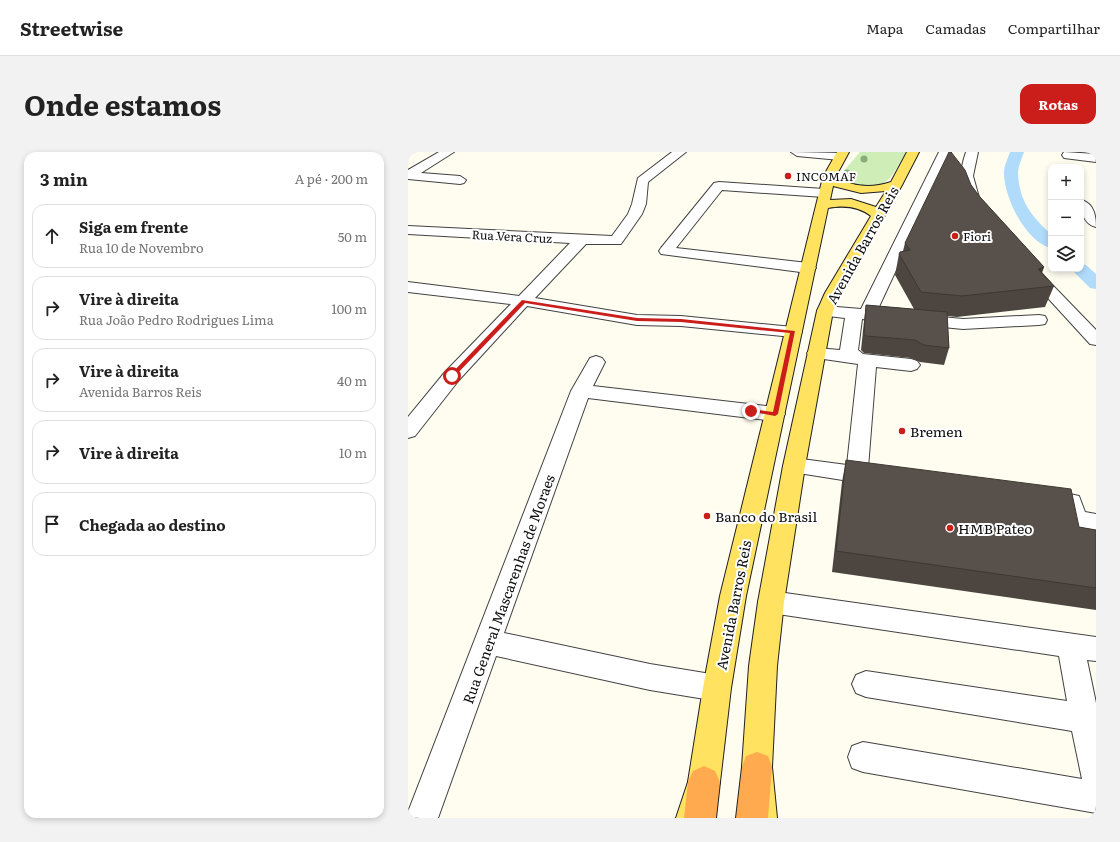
<!DOCTYPE html>
<html lang="pt">
<head>
<meta charset="utf-8">
<style>
	:root { --surface:#fff; --page:#f2f2f2; --text:#222; --muted:#767676; --line:#e0e0e0; --accent:#cb1d1a }
	body { margin:0; font-family:Literata,serif; background:var(--page); color:var(--text) }
	.controls { position:absolute; right:12px; top:12px; display:grid; overflow:hidden; border-radius:8px; box-shadow:0 2px 6px #0003 }
	.controls button { width:36px; height:36px; display:grid; place-items:center; padding:0; border:0; border-bottom:1px solid var(--line); background:var(--surface); color:var(--text); font:20px sans-serif }
	.stop { position:absolute; width:12px; height:12px; margin:-9px; border:3px solid #cb1d1a; border-radius:50%; background:#fff }
	.stop.end { background:#cb1d1a; border-color:#fff; box-shadow:0 1px 4px #0008 }
	.list { margin:0; padding:0; list-style:none }
	h2 { display:flex; justify-content:space-between; align-items:center; height:52px; margin:0; padding:0 16px; font-size:17px }
	h2 small { font-size:13px; font-weight:400; color:var(--muted) }
	.list li { display:grid; grid-template-columns:26px 1fr auto; gap:12px; align-items:center; box-sizing:border-box; height:64px; margin:0 8px 8px; padding:0 8px; border:1px solid var(--line); border-radius:12px }
	.list b { display:block; font-size:15px; white-space:nowrap }
	.list p { margin:0; font-size:13px; white-space:nowrap; color:var(--muted) }
	.list em { font-size:13px; font-style:normal; color:var(--muted) }
	.icon { flex:none; width:22px; height:22px; fill:none; stroke:currentColor; stroke-width:2; stroke-linecap:round; stroke-linejoin:round }
	.map { position:relative; flex:none; width:688px; height:666px; overflow:hidden; border-radius:12px }
	header { display:flex; align-items:center; gap:24px; box-sizing:border-box; height:56px; padding:0 20px; background:var(--surface); border-bottom:1px solid var(--line) }
	header strong { font-size:19px }
	nav { display:flex; gap:22px; margin-inline-start:auto; font-size:14px }
	.intro { display:flex; align-items:center; justify-content:space-between; box-sizing:border-box; height:96px; padding:0 24px }
	h1 { margin:0; font-size:28px }
	.button { padding:10px 18px; border-radius:12px; background:var(--accent); color:#fff; font-size:14px; font-weight:700 }
	main { display:flex; gap:24px; padding:0 24px }
	aside { flex:1; background:var(--surface); border-radius:12px; box-shadow:0 2px 6px #0003 }
	.map>svg:first-child { display:block }
</style>
</head>
<body>
<header>
<strong>Streetwise</strong>
<nav><a>Mapa</a><a>Camadas</a><a>Compartilhar</a></nav>
</header>
<div class="intro"><h1>Onde estamos</h1><a class="button">Rotas</a></div>
<main>
<aside>
<h2>3 min<small>A pé · 200 m</small></h2>
<ul class="list">
<li><svg class="icon" aria-label="ahead" viewBox="0 0 24 24"><path d="M12 20V5M6 11l6-6 6 6"/></svg><div><b>Siga em frente</b><p>Rua 10 de Novembro</p></div><em>50 m</em></li>
<li><svg class="icon" aria-label="right" viewBox="0 0 24 24"><path d="M7 20v-9h11M14 6l5 5-5 5"/></svg><div><b>Vire à direita</b><p>Rua João Pedro Rodrigues Lima</p></div><em>100 m</em></li>
<li><svg class="icon" aria-label="right" viewBox="0 0 24 24"><path d="M7 20v-9h11M14 6l5 5-5 5"/></svg><div><b>Vire à direita</b><p>Avenida Barros Reis</p></div><em>40 m</em></li>
<li><svg class="icon" aria-label="right" viewBox="0 0 24 24"><path d="M7 20v-9h11M14 6l5 5-5 5"/></svg><div><b>Vire à direita</b></div><em>10 m</em></li>
<li><svg class="icon" aria-label="arrive" viewBox="0 0 24 24"><path d="M6 21V4h12l-3 4 3 4H6"/></svg><div><b>Chegada ao destino</b></div></li>
</ul>
</aside>
<div class="map">
<svg width="688" height="666" viewBox="0 0 688 666">
	<rect width="100%" height="100%" fill="#fffdf0"/>
	<path fill="#cfedb6" d="M452,0H498C485,21 480,41 450,33C442,31 437,29 434,21Z"/>
	<g fill="none" stroke-linecap="round" stroke-linejoin="round">
		<path fill="#b0dbfb" fill-rule="evenodd" d="M602,0H616C614,6 610,15 610,21C611,49 624,65 643,82V96C618,90 596,46 596,21C596,14 600,6 602,0Z
			M673,112L678,113L688,122V137L682,136L663,117H673Z"/>
		<g stroke="#424242" stroke-width="2">
			<path id="minor" d="M31,0H46L13,21L52,24L58,28L56,31L52,32L0,27V18Z
				M264,0H278L240,30L238,52L234,62L213,92H178L127,146L229,163L273,164L385,175L391,176L394,180L391,184L385,185L273,174L229,173L119,154L51,228L7,284L0,286V265L37,220L103,152L0,140V130L111,144L162,91L0,82V74L204,84L220,62L224,52L230,26Z
				M383,0L436,1L438,4L432,8L389,4Z
				M531,0H543L469,159L555,167L631,163L637,164L639,168L637,172L631,173L555,177L454,167L450,198L455,202L503,207L509,209L512,213L509,217L503,219L468,215L460,316L474,319L477,325L474,331L466,333L378,319L375,314L378,309L386,306L439,313L450,212L402,205L399,201L402,197L408,196L432,198L437,166L411,163L409,159L411,155L417,154L453,157Z
				M558,0H570L565,24L572,49L570,52H560C550,36 552,17 558,0Z
				M656,0L688,2V10L656,6L654,3Z
				M311,30L416,37L422,41L416,45L314,38L268,96L400,111L405,113L408,116L405,119L400,121L253,102L251,99L253,96L306,31Z
				M673,48C686,51 688,64 688,75C675,72 673,59 673,48Z
				M622,113L627,115L688,178V193L682,192L617,121L614,118L617,115Z
				M188,204L194,206L197,210L185,234L367,255L374,257L377,262L374,267L367,269L180,246L96,481L242,512L309,523L319,526L323,536L319,546L309,549L242,538L88,504L30,666H0V660L163,239L182,206Z
				M653,340L671,344L677,360L688,362V380L659,374L653,358L645,355L642,349L645,343Z
				M363,439L688,485V509L679,508L688,551V661L455,620L444,616L440,605L444,594L455,590L674,627L664,579L458,545L448,541L444,532L448,523L458,519L659,549L651,504L363,461L354,458L350,450L354,442Z"/>
		</g>
		<g stroke="#202020" stroke-width="2">
			<path id="major" d="M429,0H441L428,24C445,36 464,36 483,30L499,0H511L494,33L433,141L425,159L397,314L376,450L369,514L364,615L369,666H337L334,615L341,514L350,450L375,314L409,159L417,141L463,64C450,54 436,53 420,56L338,444L323,536L312,630L300,666H268L280,630L295,536L312,444L415,25ZM425,34L453,41L478,39L468,55L443,47L422,48Z"/>
		</g>
		<g stroke="#202020" stroke-width="2">
			<path id="highway" d="M349,600L360,604L364,615L360,666H328L334,615L338,604Z
				M296,614L307,619L312,630L308,666H276L280,630L285,619Z"/>
		</g>
		<use href="#minor" fill="#fff" fill-rule="evenodd"/>
		<use href="#major" fill="#ffe260" fill-rule="evenodd"/>
		<use href="#highway" fill="#ffaa4e" fill-rule="evenodd"/>
	</g>
	<g fill="#87ad7a">
		<circle cx="456" cy="7" r="3.5"/>
		<circle cx="439" cy="21" r="3.5"/>
	</g>
	<path fill="#4c4540" d="M563,33L572,45L636,115L634,120L646,134L637,155L549,165L539,164L541,196L536,213L512,210L503,206L456,201L453,198L456,169L458,153L506,157L487,123L491,102L495,99L497,91Z
		M438,308L671,375L688,378V458L424,420L434,330Z"/>
	<path fill="#3e3834" d="M636,115L628,136L630,117Z"/>
	<path fill="#58504a" stroke="#3e3834" d="M541,0H543L557,18L563,33L572,45L636,115L630,117L646,134L554,144L513,140L491,102L492,100L502,98L497,91Z
		M458,153L539,160L541,196L516,193L507,188L458,184L456,182Z
		M438,308L663,337L671,375L688,378V436L428,399Z"/>
	<path fill="#cb1d1a" d="M114,148L229,166L273,167L387,179L370,262L367,264L340,259L343,257L365,260L382,181L273,170L229,169L117,151L46,225H42V223Z"/>
	<g fill="#cb1d1a" stroke="#fff" stroke-width="1.5">
		<circle cx="380" cy="24" r="4"/>
		<circle cx="547" cy="84" r="4"/>
		<circle cx="494" cy="279" r="4"/>
		<circle cx="299" cy="364" r="4"/>
		<circle cx="542" cy="376" r="4"/>
	</g>
	<g text-anchor="middle" dominant-baseline="central" stroke-width="4" stroke-linejoin="round" paint-order="stroke">
		<g font-size="12" fill="#0f0f0f" stroke="#fff" text-anchor="start">
			<text x="388" y="24">INCOMAF</text>
			<text x="555" y="84">Fiori</text>
		</g>
		<g font-size="12" fill="#0f0f0f" stroke="#fff">
			<text transform="translate(104 84) rotate(3)">Rua Vera Cruz</text>
		</g>
		<g font-size="14" fill="#0f0f0f" stroke="#fff">
			<text transform="translate(454 93) rotate(-61)">Avenida Barros Reis</text>
			<text transform="translate(100 437) rotate(-70)">Rua General Mascarenhas de Moraes</text>
			<text transform="translate(325 453) rotate(-79)">Avenida Barros Reis</text>
		</g>
		<g font-size="14" fill="#0f0f0f" stroke="#fff" text-anchor="start">
			<text x="502" y="279">Bremen</text>
			<text x="307" y="364">Banco do Brasil</text>
			<text x="550" y="376">HMB Pateo</text>
		</g>
	</g>
</svg>
<div class="controls">
<button>+</button>
<button>−</button>
<button><svg class="icon" aria-label="layers" viewBox="0 0 24 24"><path d="M12 4l9 5-9 5-9-5zM3 14l9 5 9-5"/></svg></button>
</div>
<div class="stop" style="left:44px;top:224px"></div>
<div class="stop end" style="left:343px;top:259px"></div>
</div>
</main>
</body>
</html>
